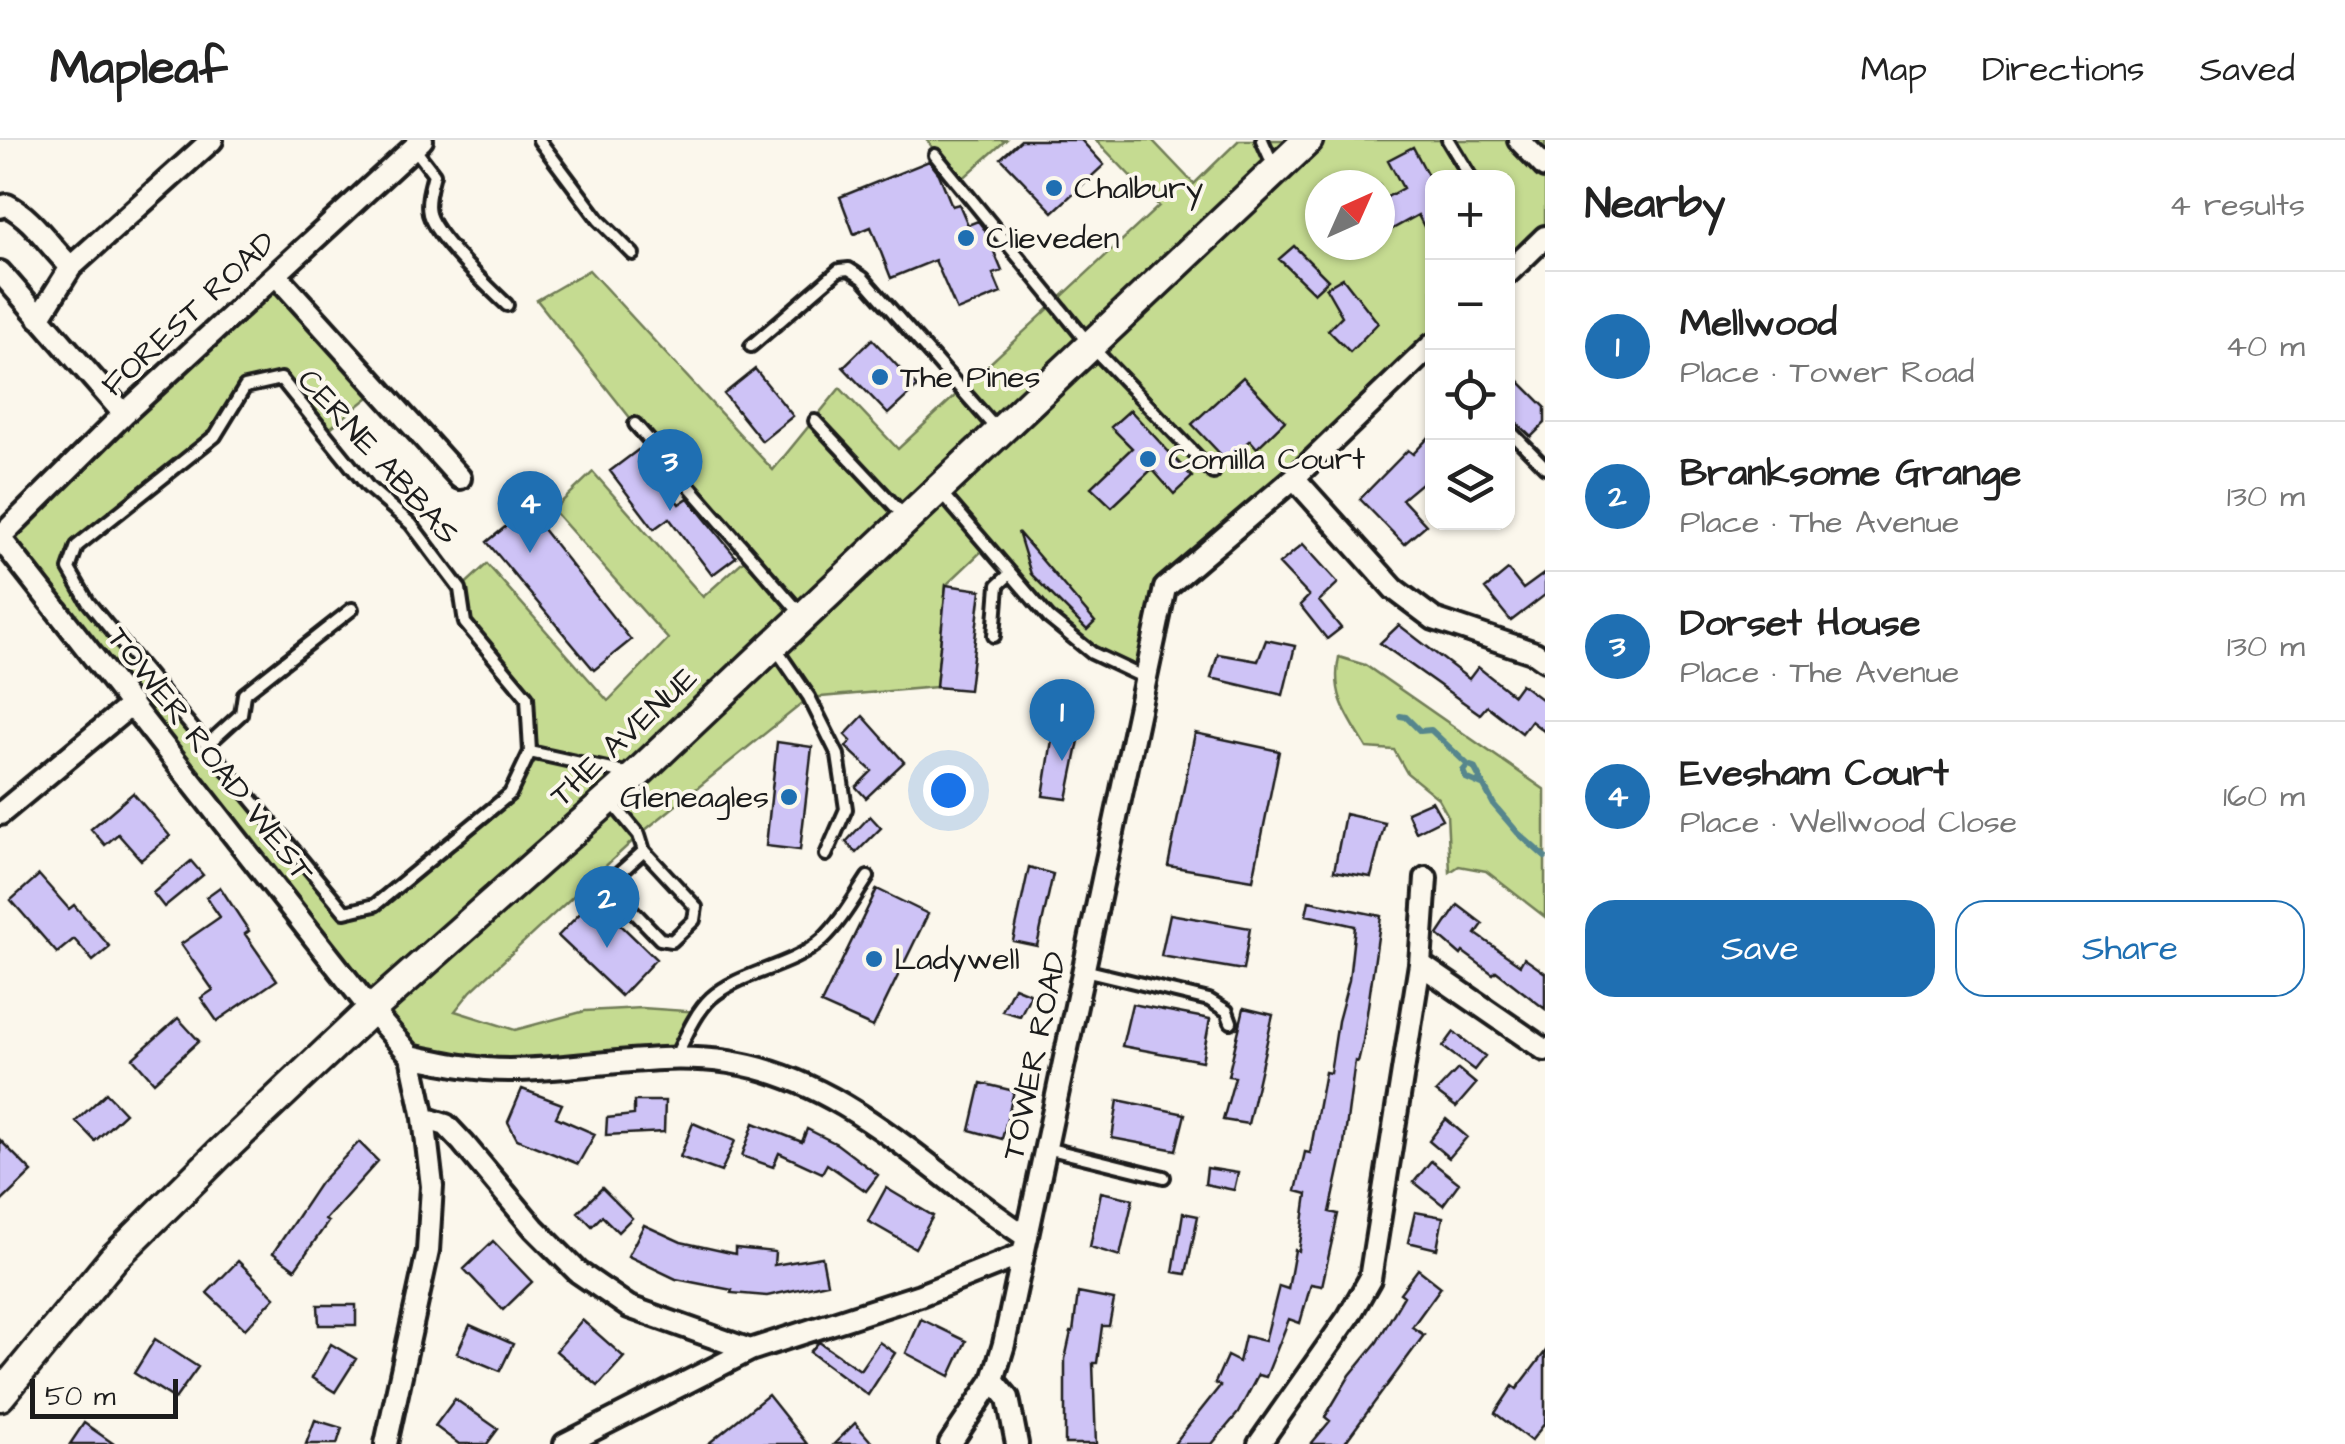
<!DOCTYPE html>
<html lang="en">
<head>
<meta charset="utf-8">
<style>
	:root { --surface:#fff; --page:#f2f2f2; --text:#222; --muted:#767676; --line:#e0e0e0; --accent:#1f6fb2 }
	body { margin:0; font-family:"Architects Daughter",sans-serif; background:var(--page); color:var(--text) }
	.controls { position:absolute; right:30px; top:30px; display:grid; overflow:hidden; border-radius:20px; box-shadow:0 2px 8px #0004 }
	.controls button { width:90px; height:90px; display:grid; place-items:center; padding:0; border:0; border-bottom:2px solid var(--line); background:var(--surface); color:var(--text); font:50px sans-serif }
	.compass { position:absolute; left:1305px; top:30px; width:90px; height:90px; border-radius:50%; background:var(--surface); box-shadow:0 2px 8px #0004; rotate:45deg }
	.scale { position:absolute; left:30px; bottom:25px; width:148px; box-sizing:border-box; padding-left:10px; border:5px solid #1c1c1c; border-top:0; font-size:28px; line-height:35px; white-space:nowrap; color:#1c1c1c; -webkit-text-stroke:8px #fbf7ec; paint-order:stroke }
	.you { position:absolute; left:948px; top:650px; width:35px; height:35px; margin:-25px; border:8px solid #fff; border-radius:50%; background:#1a73e8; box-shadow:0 0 0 15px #1a73e833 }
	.badge { display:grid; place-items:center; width:65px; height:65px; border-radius:50%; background:var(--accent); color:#fff; font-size:32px; font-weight:700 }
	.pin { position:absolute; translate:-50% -82px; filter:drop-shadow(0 2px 5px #0008) }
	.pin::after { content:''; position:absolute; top:52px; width:35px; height:30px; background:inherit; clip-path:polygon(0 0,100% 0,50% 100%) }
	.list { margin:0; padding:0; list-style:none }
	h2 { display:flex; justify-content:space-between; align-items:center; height:130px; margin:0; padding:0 40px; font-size:42px }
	h2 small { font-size:32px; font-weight:400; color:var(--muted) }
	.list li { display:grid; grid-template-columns:65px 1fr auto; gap:30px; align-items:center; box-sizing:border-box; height:150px; padding:0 40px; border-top:2px solid var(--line) }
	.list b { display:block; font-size:38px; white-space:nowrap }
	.list p { margin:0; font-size:32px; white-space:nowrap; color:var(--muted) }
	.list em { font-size:32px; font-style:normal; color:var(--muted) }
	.actions { display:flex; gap:20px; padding:30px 40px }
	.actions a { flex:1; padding:22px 0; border:2px solid var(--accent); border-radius:30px; text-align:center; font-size:35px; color:var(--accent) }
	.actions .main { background:var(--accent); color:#fff }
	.icon { flex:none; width:55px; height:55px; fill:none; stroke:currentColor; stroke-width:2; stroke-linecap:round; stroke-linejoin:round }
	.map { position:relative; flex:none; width:1545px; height:1304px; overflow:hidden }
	header { display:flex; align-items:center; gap:60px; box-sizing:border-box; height:140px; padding:0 50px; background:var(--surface); border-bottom:2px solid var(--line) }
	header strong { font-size:48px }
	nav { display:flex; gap:55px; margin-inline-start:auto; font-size:35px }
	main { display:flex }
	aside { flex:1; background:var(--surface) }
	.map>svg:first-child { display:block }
</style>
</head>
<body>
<header>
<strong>Mapleaf</strong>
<nav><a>Map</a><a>Directions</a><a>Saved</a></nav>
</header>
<main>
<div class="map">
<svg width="1545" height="1304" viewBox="0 0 1545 1304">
	<rect width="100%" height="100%" fill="#fbf7ec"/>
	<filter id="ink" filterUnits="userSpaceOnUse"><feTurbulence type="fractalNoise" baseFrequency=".01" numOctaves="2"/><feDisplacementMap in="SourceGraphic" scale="20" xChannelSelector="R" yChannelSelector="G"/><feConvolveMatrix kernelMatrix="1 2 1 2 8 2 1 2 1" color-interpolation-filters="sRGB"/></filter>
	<g filter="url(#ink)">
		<path fill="#c5db91" stroke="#707c56" stroke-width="2.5" fill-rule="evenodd" d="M927,0H1006L958,43Z
			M1096,0H1152L1194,44L1239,0H1545V97L1508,133V38H1432V205L1165,448L1146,539L1092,513L1050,478L986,407L946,445L936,547L809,558L639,695L471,851L455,871L515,890L585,871L642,868L701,872L675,919L509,930L411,916L0,397L276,135L379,249L324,293L281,239L245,247L215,296L77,405L69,430L88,462L344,772L375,765L510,654L530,612L527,557L465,483L460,449L487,424L608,561L668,499L553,370L593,332L703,457L750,415L635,284L537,160L589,130L773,330L840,248L898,309L1159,66ZM1320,45H1380V105H1320Z
			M1339,517L1365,525L1545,650V777L1486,731L1459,726L1450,732L1447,674L1438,658L1407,633L1394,610L1367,608C1348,576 1331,556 1339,517Z"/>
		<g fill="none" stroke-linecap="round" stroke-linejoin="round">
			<path stroke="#56868d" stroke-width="6" d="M1400,576L1406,577L1420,591L1431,590L1468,625L1474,627L1494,665L1518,693L1545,717
				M1468,625L1463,631L1466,638L1482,645"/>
		</g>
		<path fill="#cec3f6" stroke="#1c1c1c" stroke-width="2.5" d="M1021,0H1081L1104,25L1053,72L1001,18Z
			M1413,7L1432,43V102L1418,75L1385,93L1380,84V61L1403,48L1388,20Z
			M929,21L939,34L952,66L959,64L968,85L978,81L985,90L1002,131L993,134L1001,153L957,171L935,120L891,138L871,87L854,94L840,57Z
			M1294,106L1328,140L1314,153L1279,119Z
			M1343,138L1378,183L1350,212L1328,190L1342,176L1326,148Z
			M872,199L917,247L888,274L843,227Z
			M755,229L793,276L762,301L724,254Z
			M1243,237L1285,281L1257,308L1250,300L1227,321L1192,284Z
			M1519,241L1545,267V283L1531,297L1508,275V254Z
			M1130,270L1192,337L1174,354L1152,329L1112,367L1091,347L1132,308L1111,287Z
			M1432,294V334L1402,359L1426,385L1404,404L1360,359L1408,310L1413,314Z
			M638,310L679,364L688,358L736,417L712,435L669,378L654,389L610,331Z
			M527,369L631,500L594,530L487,402Z
			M1018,392L1095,482L1087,490L1031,434Z
			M1303,404L1338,443L1319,461L1341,488L1327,499L1300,465L1309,456L1279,424Z
			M1508,430L1523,449L1545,433V455L1511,481L1485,449Z
			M946,445L981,450L969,550L936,547Z
			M1399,485L1469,539L1478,527L1513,555L1521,544L1545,562V592L1531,581L1522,593L1487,566L1480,574L1380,503Z
			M1266,500L1295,506L1283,555L1211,538L1218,514L1258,521Z
			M863,576L904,622L866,658L856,647L872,631L846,607L851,601L845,595Z
			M1055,581L1082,586L1067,659L1043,656Z
			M1195,593L1279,611L1253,740L1168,726Z
			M777,602L812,607L800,710L766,706Z
			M133,653L170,696L141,720L118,694L105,705L91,689Z
			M1432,661L1442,679L1416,692L1407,672Z
			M1345,674L1385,683L1371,737L1334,731Z
			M870,676L881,688L856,713L846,702Z
			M191,721L203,735L164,767L153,753Z
			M1029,727L1053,734L1037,806L1013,801Z
			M39,735L69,769L74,765L110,807L93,821L74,799L57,813L11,760Z
			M220,747L249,791L245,794L277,840L217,881L201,858L213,850L181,804L220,777L206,757Z
			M877,749L928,774L873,887L821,864Z
			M594,759L656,819L621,856L558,796Z
			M1309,761L1381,776L1363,901L1358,922L1355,921L1343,1012L1330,1072L1338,1074L1322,1146L1311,1144L1300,1183L1289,1179L1266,1237L1258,1235L1238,1273L1212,1304H1174L1220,1246L1215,1243L1227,1216L1239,1222L1245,1196L1265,1201L1279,1146L1288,1149L1295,1110L1299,1111L1307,1054L1296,1051L1305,1012L1310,1013L1325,932L1330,933L1338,881L1349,840L1355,786L1306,775Z
			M1458,765L1483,784L1476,794L1520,825L1524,818L1545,833V869L1496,831L1493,834L1463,812L1461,815L1438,795Z
			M1170,774L1250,788L1243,830L1161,816Z
			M1014,847L1031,854L1020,876L1002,871Z
			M1132,864L1210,879L1202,921L1122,906Z
			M1244,868L1273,875L1248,984L1223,980L1235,937L1228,936Z
			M178,878L199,901L154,942L133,918Z
			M1454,892L1485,916L1474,930L1443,907Z
			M1458,929L1476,944L1456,967L1436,952Z
			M981,943L1014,951L1002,999L970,990Z
			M522,949L562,964L556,977L595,994L578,1024L517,999L508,982Z
			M106,953L125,973L95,1001L76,981Z
			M1118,960L1185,974L1176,1010L1112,998Z
			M634,961H665L664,992L606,995L607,978L634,975Z
			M1446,979L1467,997L1449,1018L1429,1001Z
			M693,983L735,1001L721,1032L680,1017Z
			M754,983L802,1002L807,989L837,1004L878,1035L866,1051L827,1024L822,1033L779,1013L773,1027L742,1016Z
			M0,1000L32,1032L0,1063Z
			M359,1002L378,1021L325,1080L328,1082L295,1129L273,1113L320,1043Z
			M1431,1021L1459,1043L1443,1065L1414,1042Z
			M1207,1028L1238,1033L1234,1050L1205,1044Z
			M602,1048L632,1078L618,1092L602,1076L592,1086L578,1072Z
			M886,1048L933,1076L915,1108L868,1081Z
			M1101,1052L1133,1059L1120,1116L1090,1107Z
			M1415,1072L1443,1077L1437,1109L1408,1102Z
			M1183,1073L1198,1076L1186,1134L1173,1132Z
			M644,1085L681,1102L735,1114V1108L775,1112L774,1125L822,1117L827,1143L767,1156L731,1153L732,1150L676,1139L628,1116Z
			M493,1101L532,1142L503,1170L464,1129Z
			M238,1121L275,1157L245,1189L207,1153Z
			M1418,1129L1441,1147L1412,1187L1424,1195L1344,1304H1311L1330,1281L1325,1277L1350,1235L1377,1202L1404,1156L1400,1153Z
			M1078,1153L1114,1160L1109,1186H1102L1097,1223H1093L1096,1304H1065V1219L1071,1192H1073Z
			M318,1165H356V1185H319Z
			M921,1179L966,1201L950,1236L906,1213Z
			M582,1180L624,1217L598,1246L556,1211Z
			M470,1185L513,1204L500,1231L457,1213Z
			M155,1199L198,1227L175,1259L134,1233Z
			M819,1202L860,1230L879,1202L895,1213L868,1255L810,1212Z
			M331,1204L356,1219L335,1252L312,1238Z
			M1545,1212V1283L1531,1301L1495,1273L1513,1246L1517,1249Z
			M768,1255L807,1304H708Z
			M455,1259L498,1289L487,1304H459L435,1286Z
			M315,1280L342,1288L337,1304H306Z
			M84,1283L114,1304H70Z
			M855,1283L873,1304H834Z"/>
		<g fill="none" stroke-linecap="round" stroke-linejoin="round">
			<g stroke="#1c1c1c" stroke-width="18">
				<path id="service" d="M539,0L599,80L633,114
					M1262,0L1275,29
					M1448,0L1471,38
					M414,8L434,34C431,46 426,61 429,74C436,98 487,146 507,165
					M935,15L1090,205L1213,333
					M751,206L839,130L849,129L863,138L998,291
					M281,239L368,347L411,384L460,449L465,483L527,557L530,612L510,654L375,765L345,772L88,462L69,429L77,406L215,296L245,247Z
					M815,281L906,378
					M635,284L802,475
					M1508,289L1545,327
					M939,350L1049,478L1092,513L1145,538
					M994,496L998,445L1010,434
					M774,506L809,557L838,615L846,669L826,715
					M207,605L241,574L244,554L352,469
					M530,612L630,634
					M610,660L639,695L644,711L696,767L694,780L672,801L660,799L613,750L614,738L644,711
					M1084,830L1209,860L1227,871L1231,882
					M675,918C685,898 695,873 711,858C741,831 789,829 822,800C841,782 854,758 868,737
					M1046,1008L1164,1037"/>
			</g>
			<g stroke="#1c1c1c" stroke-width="28">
				<path id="minor" d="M1519,0L1545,27
					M0,67L7,65C33,78 50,107 71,127L212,0
					M0,132L124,274
					M1508,133L1545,97
					M276,135L460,338
					M39,178L71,127
					M1294,338L1394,449L1434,479L1535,513L1545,520
					M0,397L124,274L422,0
					M0,398L371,870L411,916L424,978L432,1046L428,1111L386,1304
					M0,674L132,564
					M1420,824L1545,910
					M411,916C443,923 476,930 509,930C583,930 654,911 729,922C848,940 931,1035 1027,1097
					M424,978L446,985L463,1003L534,1088L578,1132L629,1167L750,1210
					M993,1240L1008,1258L1017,1304
					M565,1304L750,1210L920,1155L1023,1114
					M950,1304L993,1240L1004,1204L1165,448L1294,338L1432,205
					M1259,1304L1349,1176L1370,1139L1420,824L1426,738"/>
			</g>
			<g stroke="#1c1c1c" stroke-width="35">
				<path id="secondary" d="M0,1256L113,1119L219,1014L371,870L636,635L1308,0"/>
			</g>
			<use href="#service" stroke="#fbf7ec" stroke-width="10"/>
			<use href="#minor" stroke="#fbf7ec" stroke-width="20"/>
			<use href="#secondary" stroke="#fbf7ec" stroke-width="28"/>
		</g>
	</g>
	<g fill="#1f6fb2" stroke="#fbf7ec" stroke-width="4">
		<circle cx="1054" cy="48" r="10"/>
		<circle cx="966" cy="98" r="10"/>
		<circle cx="880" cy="237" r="10"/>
		<circle cx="1148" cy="319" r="10"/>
		<circle cx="789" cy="657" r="10"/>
		<circle cx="874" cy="819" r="10"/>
	</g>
	<g text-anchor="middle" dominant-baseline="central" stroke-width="8" stroke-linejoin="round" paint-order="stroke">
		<g font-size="32" fill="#1c1c1c" stroke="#fbf7ec" text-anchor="start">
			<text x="1074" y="48">Chalbury</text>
			<text x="986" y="98">Clieveden</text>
			<text x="900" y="237">The Pines</text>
			<text x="1168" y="319">Comilla Court</text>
			<text x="769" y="657" text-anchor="end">Gleneagles</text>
			<text x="894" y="819">Ladywell</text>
		</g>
		<g font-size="32" fill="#1c1c1c" stroke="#fbf7ec">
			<text transform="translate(189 174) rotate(-43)">FOREST ROAD</text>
			<text transform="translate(378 317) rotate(48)">CERNE ABBAS</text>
			<text transform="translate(624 597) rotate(-43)">THE AVENUE</text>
			<text transform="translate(210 615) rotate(52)">TOWER ROAD WEST</text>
			<text transform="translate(1035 916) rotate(-78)">TOWER ROAD</text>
		</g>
	</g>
</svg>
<div class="controls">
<button>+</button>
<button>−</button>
<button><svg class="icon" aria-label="locate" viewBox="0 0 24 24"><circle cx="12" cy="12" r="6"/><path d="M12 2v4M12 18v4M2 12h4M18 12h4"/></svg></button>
<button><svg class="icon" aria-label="layers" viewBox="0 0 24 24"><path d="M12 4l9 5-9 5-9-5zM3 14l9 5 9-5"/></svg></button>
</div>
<svg class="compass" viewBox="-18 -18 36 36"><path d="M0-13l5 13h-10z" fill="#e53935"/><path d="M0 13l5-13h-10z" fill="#767676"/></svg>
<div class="scale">50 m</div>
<div class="you"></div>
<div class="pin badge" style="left:1062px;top:621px">1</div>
<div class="pin badge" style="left:607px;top:808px">2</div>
<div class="pin badge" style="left:670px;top:371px">3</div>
<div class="pin badge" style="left:530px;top:413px">4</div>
</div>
<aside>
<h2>Nearby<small>4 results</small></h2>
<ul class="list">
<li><span class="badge">1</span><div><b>Mellwood</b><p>Place · Tower Road</p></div><em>40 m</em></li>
<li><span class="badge">2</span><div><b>Branksome Grange</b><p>Place · The Avenue</p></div><em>130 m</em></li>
<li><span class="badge">3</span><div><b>Dorset House</b><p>Place · The Avenue</p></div><em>130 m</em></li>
<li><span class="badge">4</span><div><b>Evesham Court</b><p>Place · Wellwood Close</p></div><em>160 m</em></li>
</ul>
<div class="actions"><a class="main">Save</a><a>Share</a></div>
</aside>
</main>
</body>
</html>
